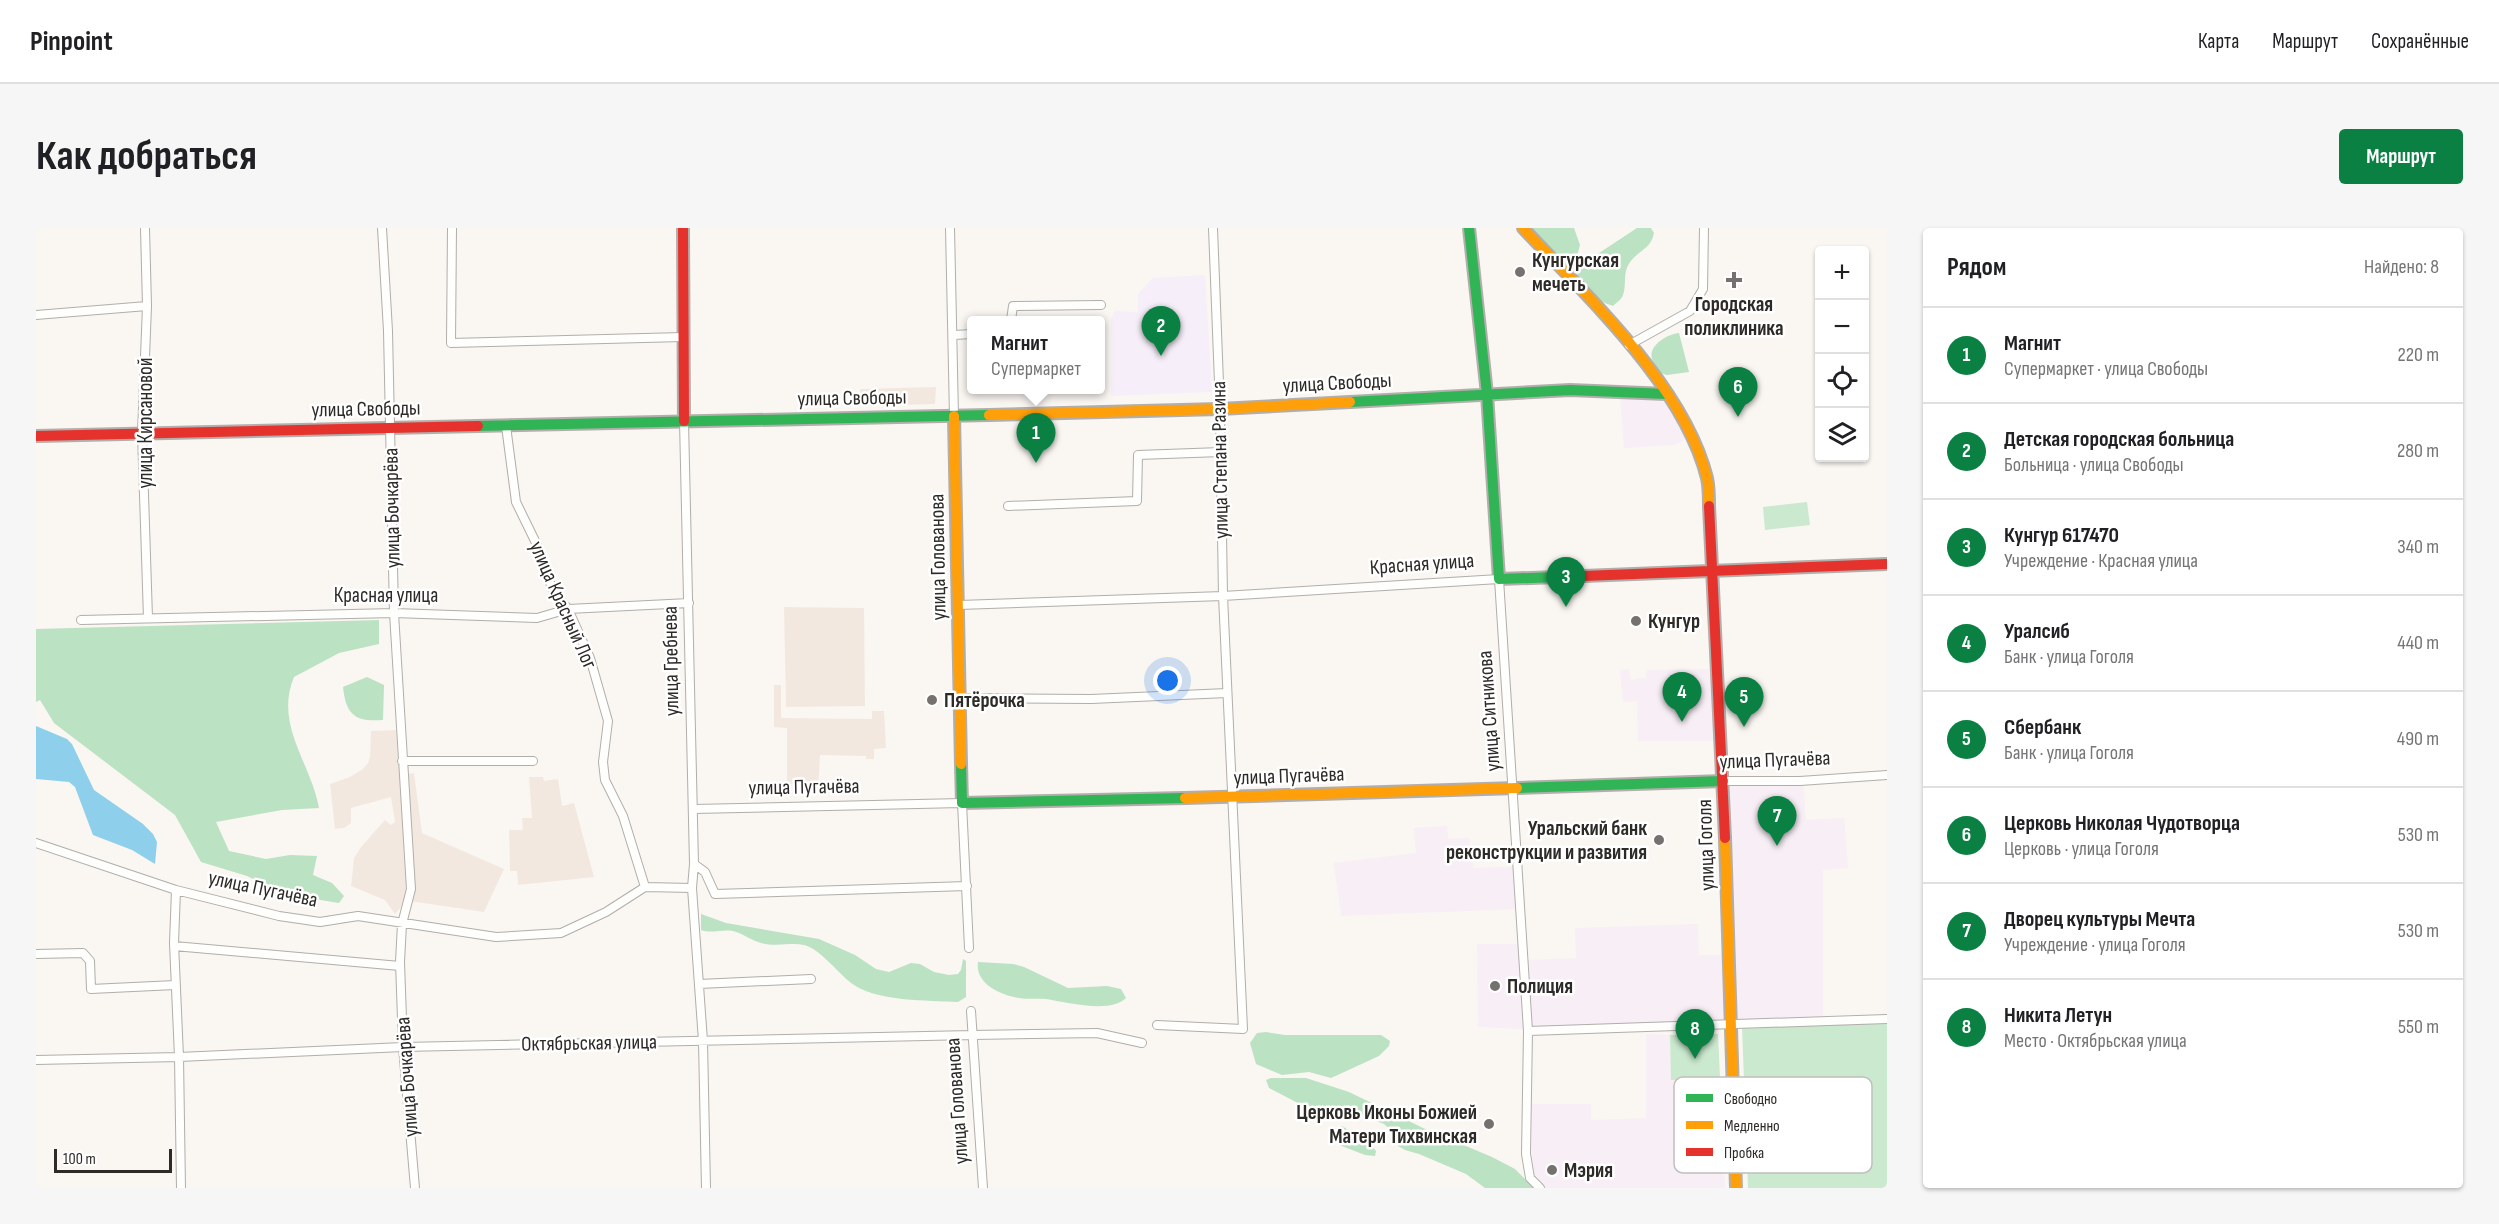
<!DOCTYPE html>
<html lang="ru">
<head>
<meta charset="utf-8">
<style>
	:root { --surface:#fff; --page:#f6f6f6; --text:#202124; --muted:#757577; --line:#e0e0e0; --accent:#0b8043 }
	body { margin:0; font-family:"Sofia Sans Condensed",sans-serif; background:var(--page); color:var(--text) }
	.controls { position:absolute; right:18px; top:18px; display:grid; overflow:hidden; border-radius:6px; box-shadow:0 2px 4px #0004 }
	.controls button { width:54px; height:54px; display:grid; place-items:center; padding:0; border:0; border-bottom:2px solid var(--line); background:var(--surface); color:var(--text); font:30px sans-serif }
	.scale { position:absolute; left:18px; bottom:15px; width:118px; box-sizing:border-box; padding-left:6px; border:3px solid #2d2a27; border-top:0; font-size:16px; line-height:21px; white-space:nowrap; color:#2d2a27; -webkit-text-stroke:4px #fff; paint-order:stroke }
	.you { position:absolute; left:1132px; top:453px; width:21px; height:21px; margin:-15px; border:4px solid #fff; border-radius:50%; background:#1a73e8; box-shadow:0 0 0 9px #1a73e833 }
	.badge { display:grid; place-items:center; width:39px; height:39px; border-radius:50%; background:var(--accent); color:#fff; font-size:20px; font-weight:700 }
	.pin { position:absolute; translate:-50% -50px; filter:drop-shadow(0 2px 3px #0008) }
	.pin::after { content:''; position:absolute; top:32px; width:21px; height:18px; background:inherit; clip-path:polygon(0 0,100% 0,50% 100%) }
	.popup { position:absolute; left:931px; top:88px; width:138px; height:78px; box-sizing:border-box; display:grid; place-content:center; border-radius:6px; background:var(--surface); filter:drop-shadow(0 2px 4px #0005); font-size:20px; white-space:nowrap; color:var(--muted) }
	.popup b { font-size:22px; color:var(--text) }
	.popup::after { content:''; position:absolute; left:50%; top:100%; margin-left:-12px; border:12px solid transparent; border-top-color:var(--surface) }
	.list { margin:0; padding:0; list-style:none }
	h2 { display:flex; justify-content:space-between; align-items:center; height:78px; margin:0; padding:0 24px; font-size:26px }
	h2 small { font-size:20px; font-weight:400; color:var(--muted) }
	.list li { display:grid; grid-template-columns:39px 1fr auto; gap:18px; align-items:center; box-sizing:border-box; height:96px; padding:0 24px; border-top:2px solid var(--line) }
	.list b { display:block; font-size:22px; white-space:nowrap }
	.list p { margin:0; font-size:20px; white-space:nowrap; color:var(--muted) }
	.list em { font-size:20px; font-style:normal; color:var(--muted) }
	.icon { flex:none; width:33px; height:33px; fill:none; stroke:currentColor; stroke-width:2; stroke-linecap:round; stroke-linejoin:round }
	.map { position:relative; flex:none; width:1851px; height:960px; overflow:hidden; border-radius:6px }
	header { display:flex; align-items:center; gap:36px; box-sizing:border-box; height:84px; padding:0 30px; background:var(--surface); border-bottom:2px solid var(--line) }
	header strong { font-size:28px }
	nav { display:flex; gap:33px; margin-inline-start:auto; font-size:21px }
	.intro { display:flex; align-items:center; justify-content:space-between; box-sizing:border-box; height:144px; padding:0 36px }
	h1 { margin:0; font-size:42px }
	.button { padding:15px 27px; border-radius:6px; background:var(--accent); color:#fff; font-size:21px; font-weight:700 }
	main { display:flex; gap:36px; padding:0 36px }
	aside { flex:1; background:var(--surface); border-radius:6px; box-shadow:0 2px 4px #0004 }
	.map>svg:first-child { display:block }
</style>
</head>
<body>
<header>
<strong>Pinpoint</strong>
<nav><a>Карта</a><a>Маршрут</a><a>Сохранённые</a></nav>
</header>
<div class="intro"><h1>Как добраться</h1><a class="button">Маршрут</a></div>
<main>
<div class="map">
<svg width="1851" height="960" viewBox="0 0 1851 960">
	<rect width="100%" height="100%" fill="#faf6f2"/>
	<path fill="#f8eef6" d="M1584,168L1629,169L1651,211L1638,217L1588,220Z
		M1593,441L1595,452L1610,450L1611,442L1682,441V513H1602L1601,473L1587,474L1584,442Z
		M1767,554L1770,592L1808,590L1812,640L1787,642V790L1695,792L1696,641L1690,556Z
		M1411,598L1412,611L1433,610L1437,640L1477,639L1481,681L1305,688L1298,635L1380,625L1378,600Z
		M1662,696L1663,727H1689L1690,792L1495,800L1490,732L1540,730L1539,700Z
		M1482,716L1488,801L1442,799L1441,716Z
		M1610,806L1634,807L1636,851L1684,850L1689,960H1506L1496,950V876H1555V892L1610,890Z"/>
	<path fill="#f3e8e0" d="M900,159L899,176L824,178V161Z
		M748,379L828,380L829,478L750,479Z
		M738,457H745V490L836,491V483H848L850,520L838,521V531H830V528L784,527L782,564L751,562V500L738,499Z
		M360,502L364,547L378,545L386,605L468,641L448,684L367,672L365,679L359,686L349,672L315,658L318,630L325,619L349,592L355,597L359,594L355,569L315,580V595L308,600L299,601L294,556L314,549L327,541L332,535L334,529L335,503Z
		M493,549H507L508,553L522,551L526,578L538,575L558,649L482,657L481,643H474L473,602H487L486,590H496Z"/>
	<path fill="#f6eef8" d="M1169,47L1176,164L1075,168V91L1079,83L1102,84V66L1117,50Z"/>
	<path fill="#cae9ce" d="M1771,274L1774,297L1729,302L1727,279Z
		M1851,793V960H1712L1706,798Z
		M1682,806L1684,850L1635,852L1634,807Z"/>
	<path fill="#bbe2c2" d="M1496,0H1538L1544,17L1541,28C1521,35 1508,13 1496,0Z
		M1601,0H1615L1618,5C1615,21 1603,22 1594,34C1586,45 1591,56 1587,67C1586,71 1580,75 1577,78C1560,72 1546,64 1541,45L1554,31Z
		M1643,105L1653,144L1631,147L1624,145C1622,141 1618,135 1616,131C1612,117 1632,106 1643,105Z
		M343,392V416L303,425L258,449C238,497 275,535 283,580L246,582L180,594L193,623L230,631L254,627L281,628L277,647L296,655L308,668L303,675L266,669L235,659L211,648L165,634L139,587L18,495L4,472L0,474V401Z
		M331,449L348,457L347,492C319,494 310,487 307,459Z
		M665,686L690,695L783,711L819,727L840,741L853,744L875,735L884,736L898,744L913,747L922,746L925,742L927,731L930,733V769L922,774C891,772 844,774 818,757C803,747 785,721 768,717C755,714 738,720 722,714C713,711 706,705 697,703C685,701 676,706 665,702Z
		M942,734L977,736L988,739L1032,760L1071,758L1085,761L1090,770C1075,786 1029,774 1010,771C999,770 987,772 978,769C961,765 939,754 942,734Z
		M1230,804L1249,807H1345L1354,813L1353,818L1343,828L1295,850L1273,844L1246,847L1220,836L1214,815L1221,805Z
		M1235,850H1270L1313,864L1387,900L1456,929L1479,941L1498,960H1449L1430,946L1383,926L1369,922L1362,918L1355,902L1348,896L1328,888L1309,887L1280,894L1260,874L1233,860L1230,852Z
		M1306,898L1334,916L1340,923L1339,928L1329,927L1293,913L1292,907L1296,902Z"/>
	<path fill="#8ed0eb" d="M0,498L31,511L36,516L58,562L107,596L117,606L121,614L119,636L96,622L57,607L39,559L33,554L0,551Z"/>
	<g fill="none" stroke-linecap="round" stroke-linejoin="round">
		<g stroke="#b1aeab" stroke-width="10">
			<path id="street" d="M109,0L111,78L106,205L112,390
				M346,0L352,103L358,385L375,661L366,696L364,734L367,819L379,960
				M416,0L415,115L647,109
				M914,0L918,188
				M0,87L111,78
				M975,92L977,78L1065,77
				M918,107L936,106
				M1593,117L1654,83L1667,61L1668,0
				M648,193L658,636L656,660L667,813L670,960
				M470,198L480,274L501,317L517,363L532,381L554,430L572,493L567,534L569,552L587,588L609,659
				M972,278L1101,273L1102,227L1185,224
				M923,377L1187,368L1463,351L1492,803L1490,926L1494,950L1504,960
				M45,392L358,385L501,390L532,381L653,375
				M925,470L1055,471L1191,465
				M366,533H497
				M1687,553H1764L1851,547
				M657,581L926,575L933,720
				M0,615L140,662L243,688L284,694L322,688L460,709L525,705L570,684L609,659L656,660
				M658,636L669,644L679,666L931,658
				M140,662L138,715L143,829L145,960
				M138,718L364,738
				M0,726L47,725L54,733L55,761L139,757
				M663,756L775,751
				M935,783L947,960
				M1121,797L1207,801L1187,368L1184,181L1177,0
				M1492,803L1851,791
				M0,832L143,829L367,819L936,807L1061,805L1106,815"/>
		</g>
		<g stroke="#b1aeab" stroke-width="14">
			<path id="fast" d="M1433,0L1451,166L1463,351L1522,349
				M1314,174L1534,162L1631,166
				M442,198L953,187
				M925,536L926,575L1149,570
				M1481,560L1687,553"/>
		</g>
		<g stroke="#b1aeab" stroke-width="14">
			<path id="slow" d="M1487,0C1551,69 1648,157 1671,250C1673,259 1673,269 1673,278
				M953,187L1184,181L1314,174
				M918,188L925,536
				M1149,570L1481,560
				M1689,610L1700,960"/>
		</g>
		<g stroke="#b1aeab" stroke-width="14">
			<path id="jam" d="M647,0L648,193
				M0,208L442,198
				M1673,278L1689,610
				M1522,349L1851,336"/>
		</g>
		<use href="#street" stroke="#fefefd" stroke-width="8"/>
		<use href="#fast" stroke="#30b455" stroke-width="10"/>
		<use href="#slow" stroke="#ff9f0a" stroke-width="10"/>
		<use href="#jam" stroke="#e5322d" stroke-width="10"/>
	</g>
	<g fill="#75716e" stroke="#fff" stroke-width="2">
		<circle cx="1484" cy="44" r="6"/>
		<path d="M1695 43h6v6h6v6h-6v6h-6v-6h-6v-6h6z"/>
		<circle cx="1600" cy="393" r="6"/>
		<circle cx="896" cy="472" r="6"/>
		<circle cx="1623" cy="612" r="6"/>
		<circle cx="1459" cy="758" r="6"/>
		<circle cx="1453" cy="896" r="6"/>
		<circle cx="1516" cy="942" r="6"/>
	</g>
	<g text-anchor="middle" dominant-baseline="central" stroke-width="5" stroke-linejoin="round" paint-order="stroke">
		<g font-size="21" font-weight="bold" fill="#2d2a27" stroke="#fff" text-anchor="start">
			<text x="1496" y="32">Кунгурская<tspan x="1496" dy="24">мечеть</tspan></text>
			<text x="1698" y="76" text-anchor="middle">Городская<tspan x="1698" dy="24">поликлиника</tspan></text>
			<text x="1612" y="393">Кунгур</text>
			<text x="908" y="472">Пятёрочка</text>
			<text x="1611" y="600" text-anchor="end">Уральский банк<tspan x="1611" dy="24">реконструкции и развития</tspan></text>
			<text x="1471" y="758">Полиция</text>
			<text x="1441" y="884" text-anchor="end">Церковь Иконы Божией<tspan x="1441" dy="24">Матери Тихвинская</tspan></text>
			<text x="1528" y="942">Мэрия</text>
		</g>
		<g font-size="21" fill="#2d2a27" stroke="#fff">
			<text transform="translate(1301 155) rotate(-3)">улица Свободы</text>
			<text transform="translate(816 170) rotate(-1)">улица Свободы</text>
			<text transform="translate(330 181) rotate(-1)">улица Свободы</text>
			<text transform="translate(109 195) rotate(-90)">улица Кирсановой</text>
			<text transform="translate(1184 232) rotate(-91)">улица Степана Разина</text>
			<text transform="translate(356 280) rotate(-91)">улица Бочкарёва</text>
			<text transform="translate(902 329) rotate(-91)">улица Голованова</text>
			<text transform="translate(1386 336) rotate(-4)">Красная улица</text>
			<text x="350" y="367">Красная улица</text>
			<text transform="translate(527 377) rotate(66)">улица Красный Лог</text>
			<text transform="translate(635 433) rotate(-91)">улица Гребнева</text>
			<text transform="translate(1453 483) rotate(-94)">улица Ситникова</text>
			<text transform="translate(1739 532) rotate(-2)">улица Пугачёва</text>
			<text transform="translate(1253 548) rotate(-2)">улица Пугачёва</text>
			<text transform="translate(768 559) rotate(-1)">улица Пугачёва</text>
			<text transform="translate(1670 617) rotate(-92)">улица Гоголя</text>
			<text transform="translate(227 661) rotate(12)">улица Пугачёва</text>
			<text transform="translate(553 815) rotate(-1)">Октябрьская улица</text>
			<text transform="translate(371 849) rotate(-94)">улица Бочкарёва</text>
			<text transform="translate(921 873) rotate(-94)">улица Голованова</text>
		</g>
	</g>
	<rect x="1638" y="849" width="198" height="96" rx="9" fill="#fff" stroke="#c0bfbe" stroke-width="1.5"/>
	<rect x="1650" y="866" width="27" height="8" fill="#30b455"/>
	<rect x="1650" y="893" width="27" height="8" fill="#ff9f0a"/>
	<rect x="1650" y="920" width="27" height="8" fill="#e5322d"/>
	<g font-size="16" fill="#2d2a27">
		<text x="1688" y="876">Свободно</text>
		<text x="1688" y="903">Медленно</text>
		<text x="1688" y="930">Пробка</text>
	</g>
</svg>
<div class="controls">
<button>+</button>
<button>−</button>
<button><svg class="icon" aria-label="locate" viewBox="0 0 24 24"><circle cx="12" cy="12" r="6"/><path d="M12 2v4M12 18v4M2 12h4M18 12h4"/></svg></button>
<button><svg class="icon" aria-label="layers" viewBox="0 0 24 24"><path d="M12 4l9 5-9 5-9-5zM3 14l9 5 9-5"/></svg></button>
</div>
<div class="scale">100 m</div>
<div class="you"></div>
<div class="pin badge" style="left:1000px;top:235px">1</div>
<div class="popup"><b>Магнит</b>Супермаркет</div>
<div class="pin badge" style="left:1125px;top:128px">2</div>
<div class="pin badge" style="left:1530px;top:379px">3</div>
<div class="pin badge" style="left:1646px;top:494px">4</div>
<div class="pin badge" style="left:1708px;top:499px">5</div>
<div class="pin badge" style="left:1702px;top:189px">6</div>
<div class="pin badge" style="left:1741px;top:618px">7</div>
<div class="pin badge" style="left:1659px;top:831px">8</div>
</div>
<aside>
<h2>Рядом<small>Найдено: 8</small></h2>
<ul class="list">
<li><span class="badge">1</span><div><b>Магнит</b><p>Супермаркет · улица Свободы</p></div><em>220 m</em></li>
<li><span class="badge">2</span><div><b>Детская городская больница</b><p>Больница · улица Свободы</p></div><em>280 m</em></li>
<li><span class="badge">3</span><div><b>Кунгур 617470</b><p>Учреждение · Красная улица</p></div><em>340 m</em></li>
<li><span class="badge">4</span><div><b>Уралсиб</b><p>Банк · улица Гоголя</p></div><em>440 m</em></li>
<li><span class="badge">5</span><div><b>Сбербанк</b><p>Банк · улица Гоголя</p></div><em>490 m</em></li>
<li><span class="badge">6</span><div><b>Церковь Николая Чудотворца</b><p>Церковь · улица Гоголя</p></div><em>530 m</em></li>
<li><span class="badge">7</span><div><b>Дворец культуры Мечта</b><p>Учреждение · улица Гоголя</p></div><em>530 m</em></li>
<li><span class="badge">8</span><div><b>Никита Летун</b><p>Место · Октябрьская улица</p></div><em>550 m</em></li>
</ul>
</aside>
</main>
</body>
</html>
